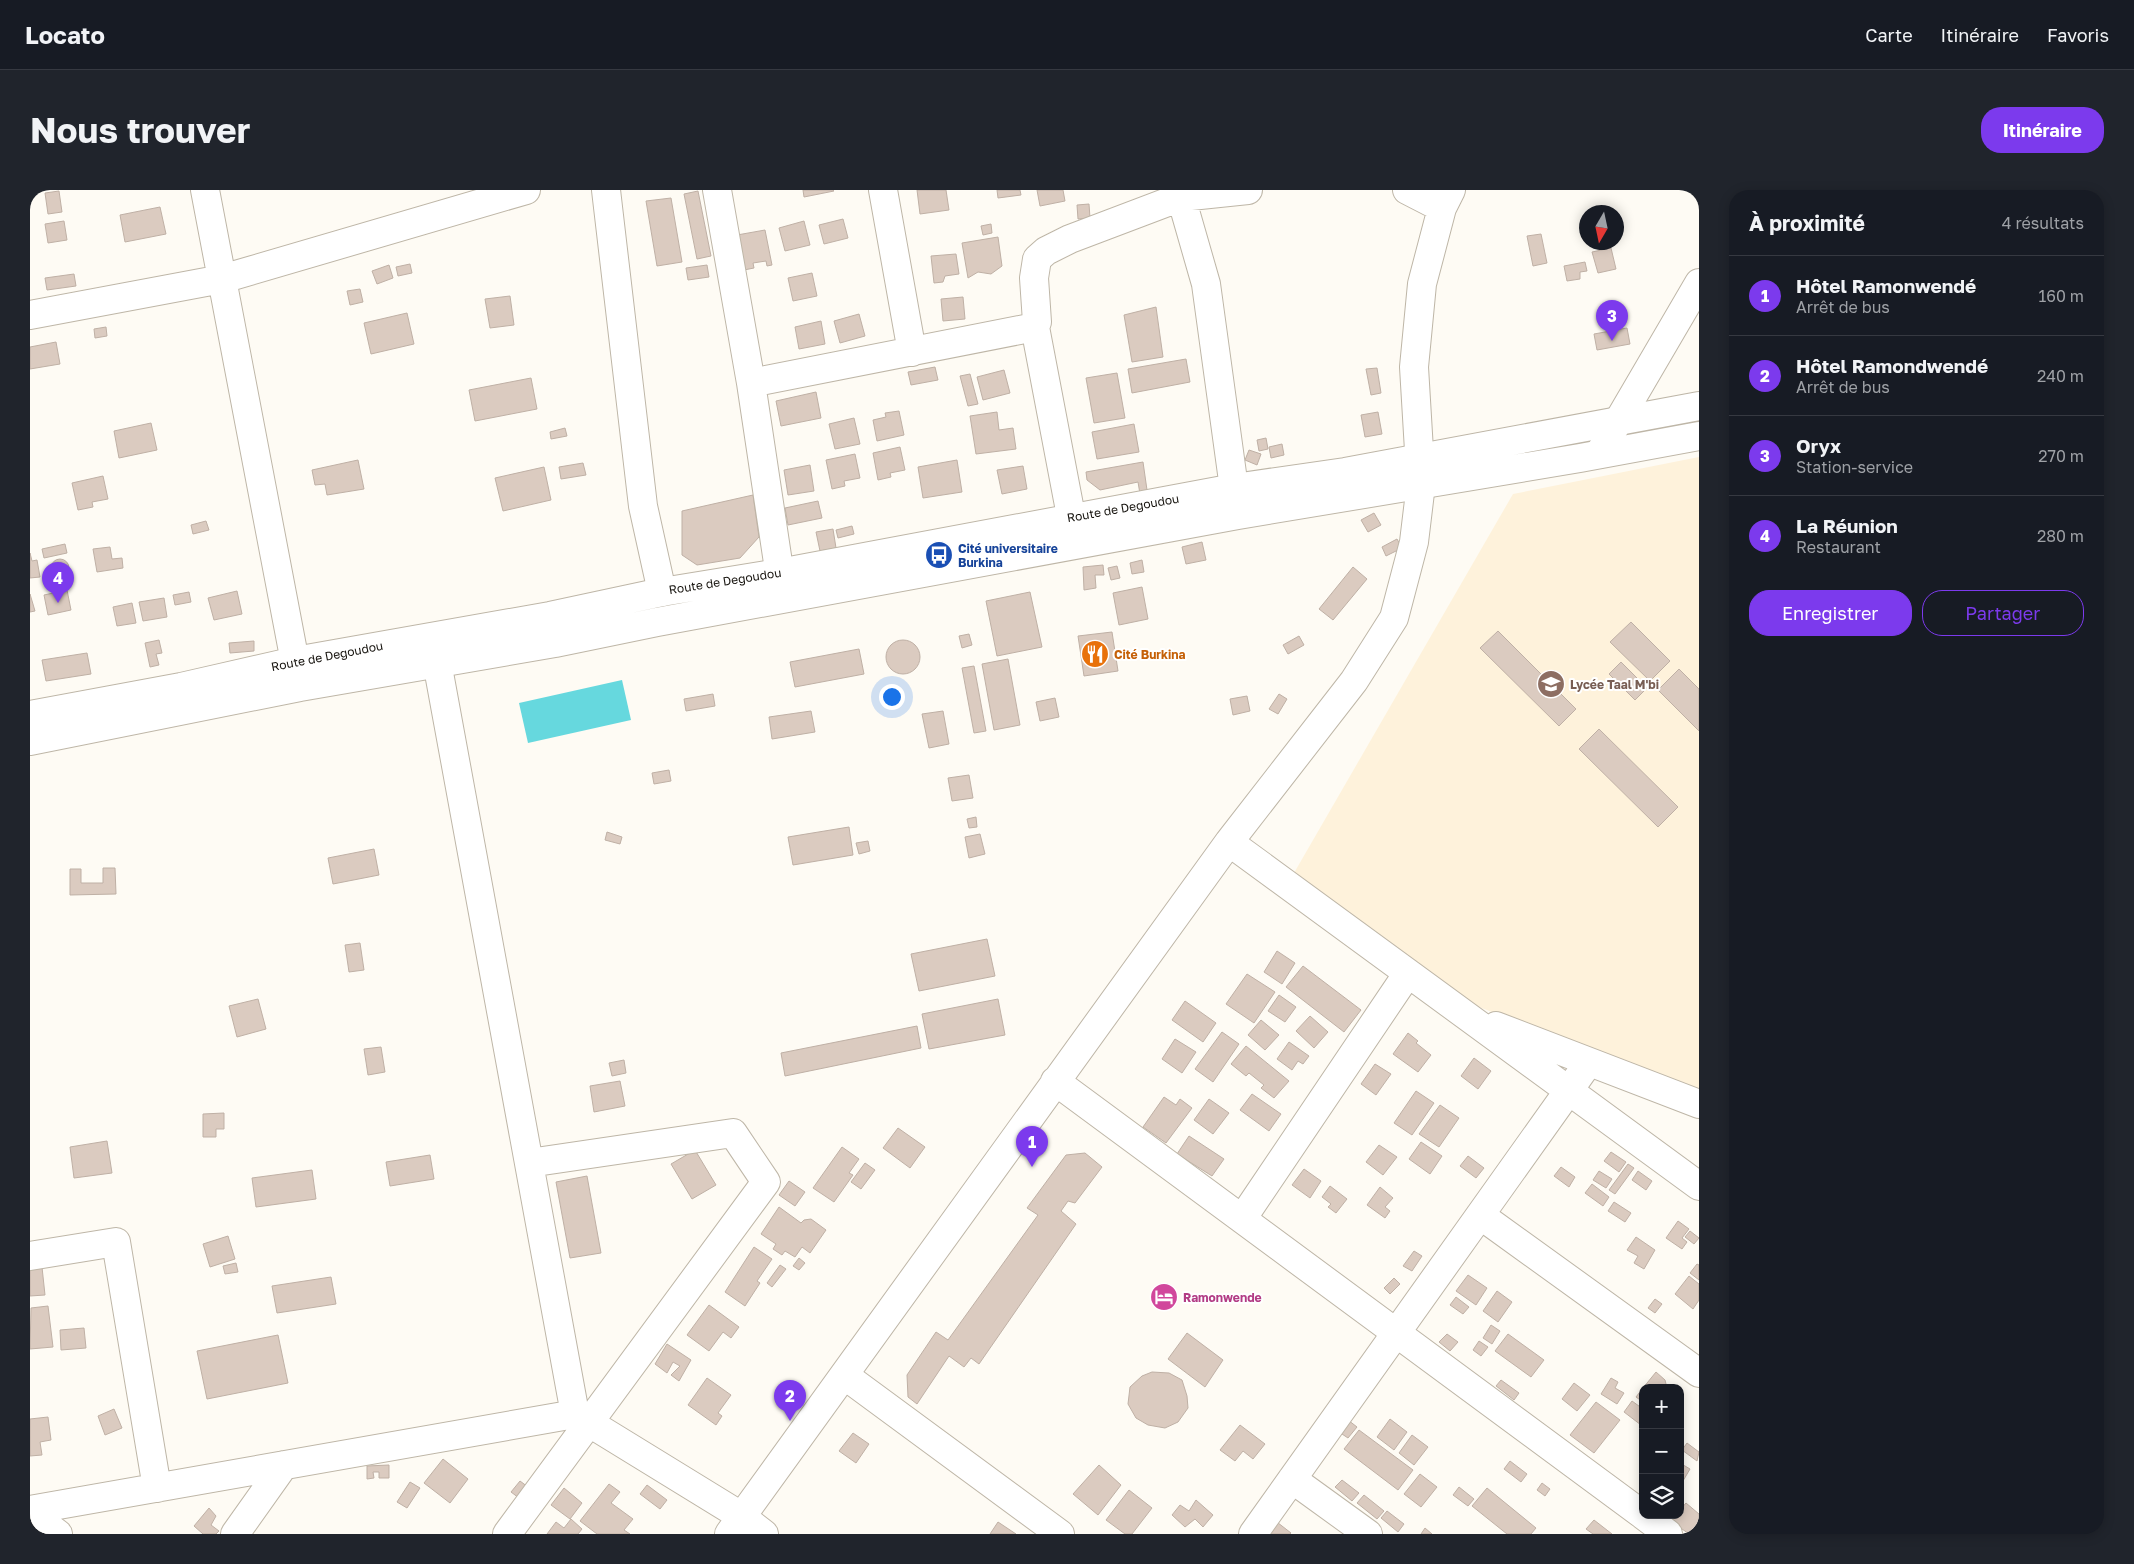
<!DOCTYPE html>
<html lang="fr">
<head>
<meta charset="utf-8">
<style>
	:root { --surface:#171b24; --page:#20242c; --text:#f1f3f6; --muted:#9ea1a6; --line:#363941; --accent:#7c3aed }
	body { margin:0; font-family:"Golos Text",sans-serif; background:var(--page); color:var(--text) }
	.controls { position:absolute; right:15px; bottom:15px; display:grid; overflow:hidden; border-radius:10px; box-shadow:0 2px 12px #0003 }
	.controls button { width:45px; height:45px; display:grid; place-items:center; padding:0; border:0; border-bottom:1px solid var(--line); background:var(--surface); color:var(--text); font:25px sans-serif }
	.compass { position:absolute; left:1549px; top:15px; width:45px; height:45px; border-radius:50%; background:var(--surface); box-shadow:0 2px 12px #0003; rotate:189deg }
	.you { position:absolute; left:861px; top:506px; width:18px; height:18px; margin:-12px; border:4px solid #fff; border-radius:50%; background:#1a73e8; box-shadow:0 0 0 8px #1a73e833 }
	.badge { display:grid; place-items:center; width:32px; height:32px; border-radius:50%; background:var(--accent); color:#fff; font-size:16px; font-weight:700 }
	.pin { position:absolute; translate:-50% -41px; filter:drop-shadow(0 1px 2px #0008) }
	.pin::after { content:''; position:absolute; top:26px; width:18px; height:15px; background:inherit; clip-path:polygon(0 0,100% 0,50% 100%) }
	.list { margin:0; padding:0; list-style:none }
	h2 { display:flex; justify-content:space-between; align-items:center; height:65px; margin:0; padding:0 20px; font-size:21px }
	h2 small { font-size:16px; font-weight:400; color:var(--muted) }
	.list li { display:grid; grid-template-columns:32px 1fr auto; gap:15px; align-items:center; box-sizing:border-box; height:80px; padding:0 20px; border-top:1px solid var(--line) }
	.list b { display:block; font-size:19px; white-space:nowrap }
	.list p { margin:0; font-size:16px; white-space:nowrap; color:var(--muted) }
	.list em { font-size:16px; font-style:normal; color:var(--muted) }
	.actions { display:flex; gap:10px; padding:15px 20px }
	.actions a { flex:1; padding:11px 0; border:1px solid var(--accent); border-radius:20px; text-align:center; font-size:18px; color:var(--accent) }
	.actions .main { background:var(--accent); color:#fff }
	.icon { flex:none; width:28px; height:28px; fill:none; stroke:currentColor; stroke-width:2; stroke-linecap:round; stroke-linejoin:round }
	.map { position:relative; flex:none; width:1669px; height:1344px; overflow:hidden; border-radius:20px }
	header { display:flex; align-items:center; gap:30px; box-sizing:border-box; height:70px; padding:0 25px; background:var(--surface); border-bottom:1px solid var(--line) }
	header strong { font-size:24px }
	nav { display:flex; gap:28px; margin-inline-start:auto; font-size:18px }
	.intro { display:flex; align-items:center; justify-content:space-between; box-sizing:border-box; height:120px; padding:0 30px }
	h1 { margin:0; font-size:35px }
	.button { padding:12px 22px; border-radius:20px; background:var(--accent); color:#fff; font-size:18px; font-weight:700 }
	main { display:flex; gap:30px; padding:0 30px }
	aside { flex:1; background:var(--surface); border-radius:20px; box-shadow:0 2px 12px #0003 }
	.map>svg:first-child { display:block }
</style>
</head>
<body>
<header>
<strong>Locato</strong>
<nav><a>Carte</a><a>Itinéraire</a><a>Favoris</a></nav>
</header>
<div class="intro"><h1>Nous trouver</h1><a class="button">Itinéraire</a></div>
<main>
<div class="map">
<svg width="1669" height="1344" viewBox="0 0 1669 1344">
	<rect width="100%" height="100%" fill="#fefbf4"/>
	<path fill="#fef2db" d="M1669,267V904L1429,809L1264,683L1483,304Z"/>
	<path fill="#66d8de" d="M592,490L601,530L498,553L489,513Z"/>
	<path fill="#dbcbc0" stroke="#bfb0a5" d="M773,0H803L804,1L774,7Z
		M887,0H916L919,20L890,24Z
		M967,0H990L991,5L968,8Z
		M1007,0H1033L1035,11L1010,16Z
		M29,1L32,22L18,24L15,3Z
		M668,1L681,66L667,69L654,4Z
		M641,8L652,72L627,76L616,11Z
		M1059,14L1060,28L1048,29L1047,15Z
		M130,17L136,44L95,52L90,25Z
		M813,29L818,48L794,54L789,35Z
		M34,31L37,50L18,53L15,34Z
		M774,31L780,55L755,61L749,38Z
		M961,34L962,43L953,45L951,36Z
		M735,40L742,75L737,76L736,71L723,73L724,78L714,80L707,45Z
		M1511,44L1517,73L1503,76L1497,46Z
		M968,47L972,76L961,84L948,82L938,88L932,53Z
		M1581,58L1586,79L1568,83L1562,62Z
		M926,64L929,84L915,86L913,92L904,93L901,66Z
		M1555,72L1557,81L1550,82V89L1537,91L1534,76Z
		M380,74L382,83L368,86L366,77Z
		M359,75L363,88L347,94L342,81Z
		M677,75L679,87L658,90L656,78Z
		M782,83L787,106L763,111L758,88Z
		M44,84L46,96L17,100L15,88Z
		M330,99L333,112L320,115L317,101Z
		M480,106L484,135L460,138L455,109Z
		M933,107L935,129L913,131L911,109Z
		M1126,117L1133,167L1102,172L1094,125Z
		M377,123L384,154L341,164L334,133Z
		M829,124L835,146L810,153L804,131Z
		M791,131L795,154L769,159L765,137Z
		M76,137L77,146L65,148L64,139Z
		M1597,138L1600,154L1567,160L1564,144Z
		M26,152L30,174L0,179V157Z
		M1156,169L1160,192L1102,203L1098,179Z
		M905,177L908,190L881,195L878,182Z
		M1347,178L1351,203L1341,205L1336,179Z
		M974,180L980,203L953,210L947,187Z
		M1087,183L1095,228L1064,233L1056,188Z
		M940,184L948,214L938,216L930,186Z
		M501,188L507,219L445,231L439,200Z
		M786,202L791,228L751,236L746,211Z
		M869,221L874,245L847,251L843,230L856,227L855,223Z
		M967,222L969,240L983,238L986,259L946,264L940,226Z
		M1348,222L1352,244L1335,247L1331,225Z
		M824,228L830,254L805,259L799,234Z
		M121,233L127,260L89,268L84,241Z
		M1104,234L1109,262L1067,269L1062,242Z
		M535,238L537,246L521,249L520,242Z
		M1236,248L1238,259L1229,261L1227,250Z
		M1252,254L1254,265L1241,268L1239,257Z
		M870,257L875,280L860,283L861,287L848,290L843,263Z
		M1219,260L1231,264L1227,275L1215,270Z
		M825,264L830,288L814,291L815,296L802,299L796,270Z
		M328,270L334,299L297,305L295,294L285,295L282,280Z
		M927,270L932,302L893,308L888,277Z
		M1113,272L1117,300L1110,304L1108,292L1070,300L1057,290L1056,282Z
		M553,273L556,285L531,289L529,277Z
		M780,275L784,301L758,305L754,280Z
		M993,276L997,299L972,304L967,280Z
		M514,277L521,310L473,321L465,288Z
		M73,286L78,309L62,312L63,317L48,320L42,293Z
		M723,305L729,347L710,368L667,375L652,365V321Z
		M788,311L792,328L758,335L755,318Z
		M1344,323L1351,335L1338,342L1331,330Z
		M176,331L179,340L163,344L161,335Z
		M822,336L824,344L808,348L806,340Z
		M803,339L806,358L790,361L786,342Z
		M1367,349L1372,358L1356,366L1352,357Z
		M1172,352L1176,370L1156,374L1152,357Z
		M35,354L37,363L14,368L12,359Z
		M80,357L82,369L92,368L93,378L67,382L63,359Z
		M0,363L2,371L7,370L10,387L0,388Z
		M21 378a9 9 0 1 1 18 0a9 9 0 1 1-18 0Z
		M1112,370L1114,382L1102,384L1100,373Z
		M1073,375L1074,385H1065L1066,398L1054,400L1053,377Z
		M1087,376L1090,388L1081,390L1078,378Z
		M1323,377L1337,389L1303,430L1289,419Z
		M1112,397L1118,429L1089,435L1083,403Z
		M37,400L41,420L18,425L14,405Z
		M207,401L212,424L184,430L178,408Z
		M159,402L161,412L145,415L143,405Z
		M1000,402L1012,457L967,466L956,411Z
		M0,404L5,421L0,422Z
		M134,408L137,427L113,431L109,412Z
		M102,413L106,433L87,436L83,417Z
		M1601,432L1640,471L1620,491L1580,452Z
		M1468,441L1546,519L1529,536L1450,458Z
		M1082,442L1088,481L1054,486L1048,446Z
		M939,444L942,455L932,458L929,446Z
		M1269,446L1274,455L1258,464L1253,455Z
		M856 467a17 17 0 1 1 34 0a17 17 0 1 1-34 0Z
		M129,450L132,463L126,464L129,475L120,477L115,453Z
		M224,451V461L200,463L199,453Z
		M829,459L834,484L765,497L760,472Z
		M57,463L61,484L16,491L12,470Z
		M978,469L990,535L964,540L952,474Z
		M1591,472L1617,498L1605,510L1579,484Z
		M944,476L956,541L944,543L932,478Z
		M1649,479L1669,499V541L1628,500Z
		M683,504L685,516L656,521L654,509Z
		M1249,504L1257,509L1248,524L1239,519Z
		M1217,506L1220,521L1203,525L1200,509Z
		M1025,508L1029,527L1010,531L1006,512Z
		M781,521L785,542L742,549L739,527Z
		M913,521L919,554L899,558L892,524Z
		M1569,539L1648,617L1628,637L1549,559Z
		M639,580L641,591L624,594L622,583Z
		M939,585L943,608L922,611L918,588Z
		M946,627L947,637L939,638L937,629Z
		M819,637L823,665L763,675L758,647Z
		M577,642L592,647L590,654L575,650Z
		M950,644L955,664L939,668L935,647Z
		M838,651L840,661L829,664L826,653Z
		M344,659L349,685L303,694L298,668Z
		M73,678H85L86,704L40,705V679H51V693H73Z
		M957,749L965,786L889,801L881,764Z
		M330,753L334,780L319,782L315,755Z
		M1247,761L1265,773L1252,794L1234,782Z
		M1273,776L1331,820L1314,842L1256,797Z
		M1217,784L1245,802L1224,833L1196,814Z
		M1249,805L1266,817L1255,832L1238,821Z
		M228,809L236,839L207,847L199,816Z
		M968,809L975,845L899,859L892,824Z
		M1155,811L1186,833L1173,852L1142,830Z
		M1280,826L1298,842L1284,858L1266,841Z
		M1231,830L1249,845L1235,860L1218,845Z
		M887,836L891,858L755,886L751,863Z
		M1192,842L1209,854L1183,892L1165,879Z
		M1378,843L1388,851L1386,853L1401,865L1388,882L1363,864Z
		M1145,849L1166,862L1152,883L1132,869Z
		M1259,852L1279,866L1273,874L1268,871L1262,880L1247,869Z
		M1216,856L1259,891L1244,908L1231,898L1234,895L1219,883L1216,886L1201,874Z
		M351,857L355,882L338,885L334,859Z
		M1444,868L1461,881L1448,899L1431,886Z
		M594,870L596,883L582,886L579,873Z
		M1345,874L1361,884L1346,905L1331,894Z
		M590,891L595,916L564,922L560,896Z
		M1386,901L1404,913L1382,945L1364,933Z
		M1222,904L1251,924L1239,941L1210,920Z
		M1134,907L1146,915L1150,909L1162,918L1136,953L1113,937Z
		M1179,909L1199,923L1183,944L1164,930Z
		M1410,915L1429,928L1409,957L1389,944Z
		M194,923V939H186V947H173V924Z
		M868,938L895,957L880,978L853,958Z
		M1159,946L1194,969L1182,986L1147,964Z
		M77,951L82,983L44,988L40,957Z
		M1391,952L1412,966L1400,984L1379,969Z
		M1349,955L1367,967L1353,985L1336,972Z
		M812,957L829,969L819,983L823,985L804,1012L783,998Z
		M665,960L686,995L662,1009L641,974Z
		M1581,962L1596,972L1589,982L1574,971Z
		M1055,963L1072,977L1045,1013L1038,1011L1031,1021L1046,1034L949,1174L941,1168L934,1177L919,1166L887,1214L878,1207L877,1185L906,1142L918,1150L1008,1025L997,1018L1036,965Z
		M400,965L404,989L360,996L356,972Z
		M1438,966L1454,978L1446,988L1430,976Z
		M835,973L845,980L831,999L821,992Z
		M1598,974L1604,978L1585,1004L1579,1000Z
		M1531,977L1545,987L1539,997L1524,986Z
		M1274,979L1291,991L1280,1008L1262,995Z
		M282,980L286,1009L226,1017L222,988Z
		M1569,981L1582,989L1576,998L1563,990Z
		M1608,981L1622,991L1616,1000L1602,990Z
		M557,986L571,1063L540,1068L526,992Z
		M759,991L775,1002L765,1016L749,1005Z
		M1562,994L1579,1007L1573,1016L1555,1003Z
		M1300,996L1317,1009L1306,1023L1298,1017L1301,1014L1292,1007Z
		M1350,997L1363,1008L1355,1017L1360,1021L1355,1028L1337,1015Z
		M1584,1012L1601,1023L1595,1032L1578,1021Z
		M749,1017L771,1033L774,1030L781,1029L796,1040L780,1063L772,1057L765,1067L755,1061L752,1065L743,1059L746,1054L731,1044Z
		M1648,1031L1659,1039L1652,1048L1657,1052L1652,1059L1636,1048Z
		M1660,1041L1669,1048L1664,1054L1655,1047Z
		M198,1046L205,1069L180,1077L173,1054Z
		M1606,1047L1625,1060L1614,1079L1604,1073L1608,1066L1597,1060Z
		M724,1057L742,1069L727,1091L730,1093L715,1116L695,1102Z
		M1384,1061L1392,1066L1382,1081L1373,1076Z
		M769,1068L775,1073L769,1080L763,1076Z
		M206,1073L208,1082L195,1084L193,1076Z
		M1667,1074L1669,1075V1090L1660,1083Z
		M750,1075L756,1079L742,1097L737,1093Z
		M12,1077L15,1105L0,1106V1078Z
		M1438,1085L1457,1098L1446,1115L1426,1101Z
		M1659,1086L1669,1094V1110L1663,1119L1645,1104Z
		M301,1087L306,1114L247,1123L242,1096Z
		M1364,1088L1370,1094L1360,1104L1354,1098Z
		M1467,1101L1482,1112L1468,1132L1453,1121Z
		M1426,1107L1439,1117L1433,1124L1420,1115Z
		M1625,1109L1632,1114L1625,1123L1618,1118Z
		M679,1115L709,1137L701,1148L693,1142L679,1161L657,1145Z
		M18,1116L23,1157L0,1159L1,1118Z
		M1461,1135L1470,1141L1462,1154L1453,1148Z
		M54,1138L56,1158L31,1160L30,1140Z
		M1157,1143L1193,1170L1175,1197L1138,1169Z
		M1417,1144L1428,1152L1420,1161L1409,1152Z
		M1478,1144L1514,1170L1501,1187L1465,1161Z
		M248,1145L258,1193L177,1209L167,1161Z
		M1449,1151L1458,1157L1451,1166L1443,1160Z
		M637,1154L661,1170L649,1191L641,1185L650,1176L643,1172L637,1183L625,1174Z
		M1122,1182L1139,1183L1152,1190L1157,1206L1158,1218L1148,1232L1135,1238L1118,1235L1106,1228L1098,1214L1100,1197L1112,1186Z
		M1626,1182L1635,1190L1637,1198H1613Z
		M677,1188L701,1205L688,1223L692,1226L686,1235L658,1215Z
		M1581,1188L1588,1192L1585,1198L1594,1203L1587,1214L1571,1204Z
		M1471,1190L1489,1203L1484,1210L1466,1196Z
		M1544,1193L1560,1205L1547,1221L1532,1209Z
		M1613,1198V1212L1606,1207Z
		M1602,1211L1613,1219L1611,1235L1594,1222Z
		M1566,1212L1590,1230L1564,1263L1540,1245Z
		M84,1219L92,1238L75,1245L68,1226Z
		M18,1227L21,1250L10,1252L12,1265L0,1266V1229Z
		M1360,1229L1377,1242L1364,1260L1347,1247Z
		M1318,1230L1327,1237L1318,1248L1309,1242Z
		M1210,1235L1235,1254L1223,1269L1213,1261L1205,1271L1190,1260Z
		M1329,1240L1383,1280L1368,1300L1314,1259Z
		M823,1243L839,1254L826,1273L809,1261Z
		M1382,1245L1398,1257L1384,1275L1369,1263Z
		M1657,1253L1669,1262L1667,1271L1652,1260Z
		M413,1269L438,1289L420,1313L394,1293Z
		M1480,1271L1497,1284L1491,1292L1474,1279Z
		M1650,1273L1660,1279L1650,1296Z
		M359,1275V1288H349V1282H343L344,1288L337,1289V1276Z
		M1069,1275L1091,1295L1068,1325L1043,1304Z
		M1390,1284L1407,1297L1391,1317L1374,1304Z
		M1312,1290L1329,1303L1322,1311L1305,1297Z
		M490,1291L498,1297L489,1308L481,1302Z
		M380,1292L390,1298L377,1318L367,1312Z
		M1512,1293L1520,1299L1515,1306L1507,1300Z
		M579,1294L590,1302L581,1313L603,1329L594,1340L600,1344H567L550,1331Z
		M617,1295L637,1310L630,1319L610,1304Z
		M1429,1297L1444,1309L1438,1316L1423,1305Z
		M534,1298L552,1313L540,1329L521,1315Z
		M1457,1298L1506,1338L1501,1344H1477L1442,1316Z
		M1099,1300L1122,1318L1102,1344H1095L1076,1330Z
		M1334,1305L1354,1321L1347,1329L1327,1313Z
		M1166,1310L1183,1325L1173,1337L1165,1329L1155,1337L1142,1325L1150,1315L1159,1321Z
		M1656,1313L1669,1324V1332L1659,1344L1641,1331L1646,1325H1650V1320Z
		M179,1318L186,1326L181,1335L189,1341L186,1344H173L164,1336Z
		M1357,1321L1374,1334L1368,1342L1351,1328Z
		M541,1329L552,1339L548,1344H517L526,1332L534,1338Z
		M1243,1329L1261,1343L1260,1344H1232Z
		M1564,1330L1582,1344H1563L1556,1339Z
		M968,1332L986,1344H960Z
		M1395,1338L1402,1344H1391Z"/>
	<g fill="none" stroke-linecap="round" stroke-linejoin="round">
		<g stroke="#beb6a7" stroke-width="30">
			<path id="minor" d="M175,0L269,493
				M576,0L613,316L632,402
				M687,0L721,193L753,406
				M853,0L882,162
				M1149,0L1176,94L1207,320
				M1377,0L1412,18
				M0,125L192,89L496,0
				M721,193L1005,137
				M1569,264L1669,93
				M1046,352L1005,137L1007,132L1004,88L1007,69L1016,61L1040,49L1151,7L1218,0
				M407,472L545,1224L711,1326L734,1344
				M1199,652L1669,996
				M1466,836L1669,914
				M1025,891L1613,1325
				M1450,1025L1669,1183
				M1212,1029L1378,783
				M0,1066L86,1052L127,1298
				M814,1185L1030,1344
				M1262,1289L1338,1344
				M0,1320L545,1224
				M0,1323L28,1344
				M1613,1325L1638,1344
				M205,1344L254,1275
				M477,1344L736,992L703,943L499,973
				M699,1344L1199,652L1324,491L1364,428L1384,352L1391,294L1384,177L1392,94L1412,18L1421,0
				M1223,1344L1559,872"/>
		</g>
		<g stroke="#beb6a7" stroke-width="30">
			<path id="major" d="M0,525L151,497L265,471L520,426L632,402L749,383L1204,298L1315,282L1669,216
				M0,551L270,497L525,453L627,432L1208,325L1550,268L1669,246"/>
		</g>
		<use href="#minor" stroke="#fff" stroke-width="28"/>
		<use href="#major" stroke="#fff" stroke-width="28"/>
	</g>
	<defs>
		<g id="bus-disc" transform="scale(1.4375)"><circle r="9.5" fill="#1a4fb4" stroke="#fff"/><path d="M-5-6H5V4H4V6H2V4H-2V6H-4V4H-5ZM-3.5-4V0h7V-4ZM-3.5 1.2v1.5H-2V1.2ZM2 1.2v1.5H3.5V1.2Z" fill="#fff"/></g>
		<g id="restaurant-disc" transform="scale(1.4375)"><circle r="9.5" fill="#e8710a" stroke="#fff"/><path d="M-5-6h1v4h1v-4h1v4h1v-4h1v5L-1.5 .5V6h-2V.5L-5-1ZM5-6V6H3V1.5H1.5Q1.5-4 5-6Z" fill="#fff"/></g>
		<g id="school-disc" transform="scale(1.4375)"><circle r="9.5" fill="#8d6e63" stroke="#fff"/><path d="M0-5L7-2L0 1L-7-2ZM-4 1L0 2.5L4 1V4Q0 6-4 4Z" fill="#fff"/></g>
		<g id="hotel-disc" transform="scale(1.4375)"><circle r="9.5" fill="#d1479c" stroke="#fff"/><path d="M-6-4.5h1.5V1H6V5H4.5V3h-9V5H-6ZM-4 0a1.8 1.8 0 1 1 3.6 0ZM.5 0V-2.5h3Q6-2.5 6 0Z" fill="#fff"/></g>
	</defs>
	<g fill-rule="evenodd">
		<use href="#bus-disc" x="909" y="365"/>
		<use href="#restaurant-disc" x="1065" y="464"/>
		<use href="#school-disc" x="1521" y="494"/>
		<use href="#hotel-disc" x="1134" y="1107"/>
	</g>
	<g text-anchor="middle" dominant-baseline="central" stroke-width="4" stroke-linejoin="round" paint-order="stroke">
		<g font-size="12" fill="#15120d" stroke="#fff">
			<text transform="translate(1093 318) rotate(-10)">Route de Degoudou</text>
			<text transform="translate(695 391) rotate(-9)">Route de Degoudou</text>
			<text transform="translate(297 466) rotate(-11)">Route de Degoudou</text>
		</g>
		<g font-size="12" font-weight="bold" fill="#164399" stroke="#fff" text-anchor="start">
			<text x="928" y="358">Cité universitaire<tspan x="928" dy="14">Burkina</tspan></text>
		</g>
		<g font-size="12" font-weight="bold" fill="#c56008" stroke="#fff" text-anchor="start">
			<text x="1084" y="464">Cité Burkina</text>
		</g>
		<g font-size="12" font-weight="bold" fill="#785e54" stroke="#fff" text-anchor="start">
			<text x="1540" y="494">Lycée Taal M'bi</text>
		</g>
		<g font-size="12" font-weight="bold" fill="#b23c85" stroke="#fff" text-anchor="start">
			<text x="1153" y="1107">Ramonwende</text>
		</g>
	</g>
</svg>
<div class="controls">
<button>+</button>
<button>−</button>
<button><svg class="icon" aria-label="layers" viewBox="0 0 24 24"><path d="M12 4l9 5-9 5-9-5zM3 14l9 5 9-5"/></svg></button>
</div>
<svg class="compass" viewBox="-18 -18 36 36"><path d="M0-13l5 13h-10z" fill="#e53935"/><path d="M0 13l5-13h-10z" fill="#9ea1a6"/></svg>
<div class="you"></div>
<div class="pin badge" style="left:1002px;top:977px">1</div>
<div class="pin badge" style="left:760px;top:1231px">2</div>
<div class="pin badge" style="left:1582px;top:151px">3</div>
<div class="pin badge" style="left:28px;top:413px">4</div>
</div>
<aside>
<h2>À proximité<small>4 résultats</small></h2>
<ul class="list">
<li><span class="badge">1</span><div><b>Hôtel Ramonwendé</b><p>Arrêt de bus</p></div><em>160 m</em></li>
<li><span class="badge">2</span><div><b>Hôtel Ramondwendé</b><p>Arrêt de bus</p></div><em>240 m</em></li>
<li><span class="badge">3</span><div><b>Oryx</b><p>Station-service</p></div><em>270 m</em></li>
<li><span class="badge">4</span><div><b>La Réunion</b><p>Restaurant</p></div><em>280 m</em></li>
</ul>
<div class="actions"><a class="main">Enregistrer</a><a>Partager</a></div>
</aside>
</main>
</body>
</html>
